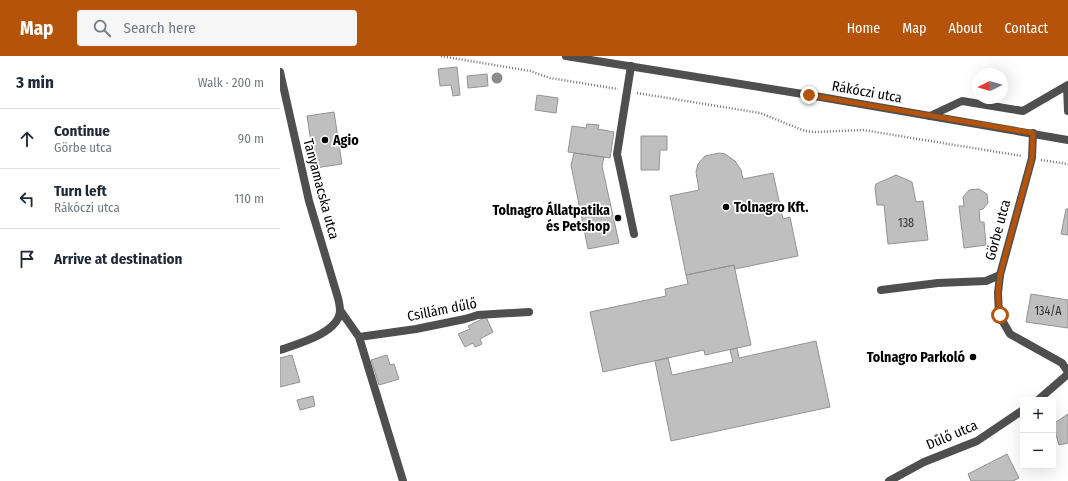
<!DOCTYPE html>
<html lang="en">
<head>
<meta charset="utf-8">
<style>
	:root { --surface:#fff; --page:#f6f6f7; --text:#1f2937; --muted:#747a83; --line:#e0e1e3; --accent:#b45309 }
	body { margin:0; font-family:"Fira Sans Condensed",sans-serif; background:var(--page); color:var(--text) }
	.controls { position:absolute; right:12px; bottom:12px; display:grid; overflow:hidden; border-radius:4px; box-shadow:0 4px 16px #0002 }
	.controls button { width:36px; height:36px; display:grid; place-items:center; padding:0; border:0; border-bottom:1px solid var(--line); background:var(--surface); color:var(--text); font:20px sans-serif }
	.compass { position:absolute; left:692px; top:12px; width:36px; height:36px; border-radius:50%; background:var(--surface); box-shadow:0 4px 16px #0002; rotate:265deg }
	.stop { position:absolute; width:12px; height:12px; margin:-9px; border:3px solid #b45309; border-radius:50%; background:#fff }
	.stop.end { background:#b45309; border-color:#fff; box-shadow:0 1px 4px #0008 }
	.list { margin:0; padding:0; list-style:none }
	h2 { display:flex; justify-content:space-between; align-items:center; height:52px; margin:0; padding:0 16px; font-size:17px }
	h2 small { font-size:13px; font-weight:400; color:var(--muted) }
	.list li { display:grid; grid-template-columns:26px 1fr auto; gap:12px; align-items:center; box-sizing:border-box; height:60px; padding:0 16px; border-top:1px solid var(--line) }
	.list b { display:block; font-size:15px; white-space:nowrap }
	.list p { margin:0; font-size:13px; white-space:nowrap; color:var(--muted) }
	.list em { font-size:13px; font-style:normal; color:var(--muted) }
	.icon { flex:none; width:22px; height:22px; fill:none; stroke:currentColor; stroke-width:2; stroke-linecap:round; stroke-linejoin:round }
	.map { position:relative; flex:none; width:788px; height:425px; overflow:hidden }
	header { display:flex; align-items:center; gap:24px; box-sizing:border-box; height:56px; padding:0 20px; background:var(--accent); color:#fff }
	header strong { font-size:19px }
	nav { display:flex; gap:22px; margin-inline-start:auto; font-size:14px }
	.search { width:280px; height:36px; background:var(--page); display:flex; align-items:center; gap:10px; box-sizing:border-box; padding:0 14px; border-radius:4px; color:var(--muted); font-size:15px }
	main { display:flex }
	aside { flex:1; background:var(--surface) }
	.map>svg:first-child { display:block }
</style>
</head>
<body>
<header>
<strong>Map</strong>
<div class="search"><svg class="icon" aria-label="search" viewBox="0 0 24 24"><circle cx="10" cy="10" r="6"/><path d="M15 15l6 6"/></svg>Search here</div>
<nav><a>Home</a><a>Map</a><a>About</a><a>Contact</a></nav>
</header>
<main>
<aside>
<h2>3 min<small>Walk · 200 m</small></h2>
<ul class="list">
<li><svg class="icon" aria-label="ahead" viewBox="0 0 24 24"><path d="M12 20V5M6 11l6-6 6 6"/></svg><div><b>Continue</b><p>Görbe utca</p></div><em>90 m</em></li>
<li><svg class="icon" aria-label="left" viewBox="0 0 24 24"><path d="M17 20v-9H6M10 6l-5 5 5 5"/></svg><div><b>Turn left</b><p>Rákóczi utca</p></div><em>110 m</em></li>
<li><svg class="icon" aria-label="arrive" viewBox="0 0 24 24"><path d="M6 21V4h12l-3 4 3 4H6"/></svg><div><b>Arrive at destination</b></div></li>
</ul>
</aside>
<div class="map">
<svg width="788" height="425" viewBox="0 0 788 425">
	<rect width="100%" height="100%" fill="#fff"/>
	<path fill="#bfbfbf" stroke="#939393" d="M177,11L180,39L173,40L171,29L160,30L158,13Z
		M207,18L208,30L188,32L187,20Z
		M257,39L278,42L276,57L255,54Z
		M54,56L62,108L35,112L27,60Z
		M307,68L319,69L318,73L334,76L330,102L288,96L292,70L306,72Z
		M361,80H387V94H380L379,114H361Z
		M294,97L324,101L322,110L339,187L308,193L291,109Z
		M439,97L445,98L455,105L461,114L463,123L493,117L503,163L510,161L518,200L455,213L454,209L406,219L390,140L419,134L416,116L418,108L425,100Z
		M616,119L632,126L636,146L643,145L648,184L608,188L604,149H597L595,132L596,128Z
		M699,133L707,138L708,147L703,153L699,154L700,166H704L706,189L684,192L679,150H684L683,141L689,134Z
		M786,153H788V179L781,178Z
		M454,209L471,289L425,299L424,294L323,316L310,256L386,240L385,233L408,228L406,219Z
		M751,238L788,244V272L746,266Z
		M206,261L213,276L200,283L202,288L195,291L193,287L185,291L178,278L190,273L188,270Z
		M536,285L550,351L391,385L375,305L388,302L392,319L453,306L450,294L457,292L459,302Z
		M12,299L20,326L0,331V302Z
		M107,299L110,309L114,308L119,323L99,329L91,304Z
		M33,340L35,350L20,354L17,344Z
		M788,358V387L779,389L773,368Z
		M727,398L739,422L733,425H691L688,418Z"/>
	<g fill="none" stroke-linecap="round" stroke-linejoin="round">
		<path stroke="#717171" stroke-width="2.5" stroke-dasharray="1 2" stroke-linecap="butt" d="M161,0L250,15L270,22L338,33
			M357,37L480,57L525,75L535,76L583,74L742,100
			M761,104L788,108"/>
		<path stroke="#4f4f4f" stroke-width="8" d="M351,10L337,98L354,178
			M787,30L788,55
			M650,60L682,45L743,55L788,29
			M601,234L658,227L706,225L720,219"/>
		<path stroke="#4f4f4f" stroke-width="8" d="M0,16L29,145L58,242C59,246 60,251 60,255C59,277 17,288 0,294
			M753,77L752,102L720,219L718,237L719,259L730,278L782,307L788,316
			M60,254L79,281L123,425
			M79,281L136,273L185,263L198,259L249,256
			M758,344L788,318
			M609,425L644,406L697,385L743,354"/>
		<path stroke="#4f4f4f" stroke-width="8" d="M286,0L529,39L788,84"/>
	</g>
	<circle fill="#8c8c8c" cx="217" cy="22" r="5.5"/>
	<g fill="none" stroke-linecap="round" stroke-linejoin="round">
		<path stroke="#b45309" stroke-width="5" d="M529,39L753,77L752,102L720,219L718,237L720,259"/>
	</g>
	<g fill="#000" stroke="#fff" stroke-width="1.5">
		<circle cx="45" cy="84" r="4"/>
		<circle cx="446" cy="151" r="4"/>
		<circle cx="338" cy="162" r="4"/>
		<circle cx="693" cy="301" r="4"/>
	</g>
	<g text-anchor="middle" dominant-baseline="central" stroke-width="3.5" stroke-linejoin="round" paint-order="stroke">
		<g font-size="12" fill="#303030">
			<text x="626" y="167">138</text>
			<text x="768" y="255">134/A</text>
		</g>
		<g font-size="14" fill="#000" stroke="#fff">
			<text transform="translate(587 36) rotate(10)">Rákóczi utca</text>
			<text transform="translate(41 133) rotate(75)">Tanyamacska utca</text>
			<text transform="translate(718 174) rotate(-75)">Görbe utca</text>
			<text transform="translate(162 254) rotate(-11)">Csillám dűlő</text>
			<text transform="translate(672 379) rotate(-23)">Dűlő utca</text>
		</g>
		<g font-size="14" font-weight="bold" fill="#000" stroke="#fff" text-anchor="start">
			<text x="53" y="84">Agio</text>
			<text x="454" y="151">Tolnagro Kft.</text>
			<text x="330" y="154" text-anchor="end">Tolnagro Állatpatika<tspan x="330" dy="16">és Petshop</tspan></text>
			<text x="685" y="301" text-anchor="end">Tolnagro Parkoló</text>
		</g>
	</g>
</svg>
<div class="controls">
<button>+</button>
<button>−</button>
</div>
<svg class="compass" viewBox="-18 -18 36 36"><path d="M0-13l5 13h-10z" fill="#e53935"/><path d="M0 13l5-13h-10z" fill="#747a83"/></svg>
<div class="stop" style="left:720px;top:259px"></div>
<div class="stop end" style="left:529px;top:39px"></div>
</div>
</main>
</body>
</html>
